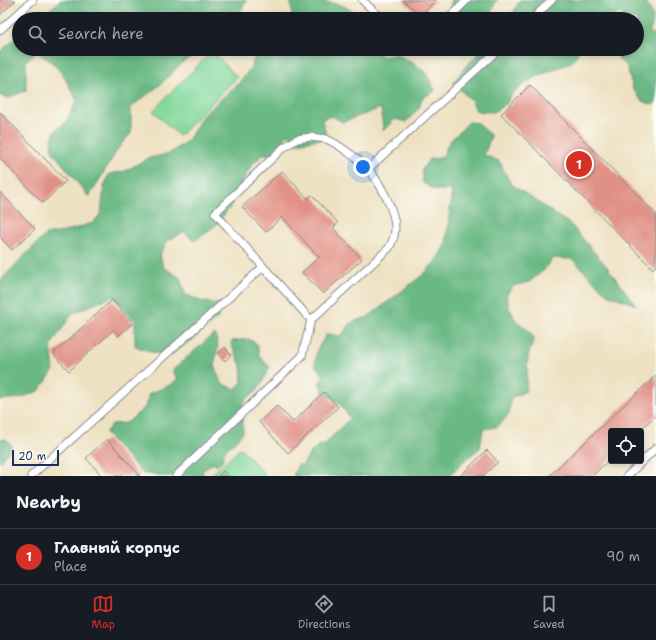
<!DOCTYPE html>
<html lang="en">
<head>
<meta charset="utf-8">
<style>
	:root { --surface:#171b24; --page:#242831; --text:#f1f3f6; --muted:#9ea1a6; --line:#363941; --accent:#d93025 }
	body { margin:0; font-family:"Shantell Sans",sans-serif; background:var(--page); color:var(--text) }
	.controls { position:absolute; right:12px; bottom:12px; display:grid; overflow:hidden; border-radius:4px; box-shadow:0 2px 6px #0003 }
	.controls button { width:36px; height:36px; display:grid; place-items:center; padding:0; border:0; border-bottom:1px solid var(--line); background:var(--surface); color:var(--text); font:20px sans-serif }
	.scale { position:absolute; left:12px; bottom:10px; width:47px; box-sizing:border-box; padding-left:4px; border:2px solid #1b2f5e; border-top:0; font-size:11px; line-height:14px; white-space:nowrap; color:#1b2f5e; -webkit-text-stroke:3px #fdfcf7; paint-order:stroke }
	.you { position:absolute; left:363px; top:167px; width:14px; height:14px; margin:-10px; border:3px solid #fff; border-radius:50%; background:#1a73e8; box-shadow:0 0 0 6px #1a73e833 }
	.badge { display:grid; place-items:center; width:26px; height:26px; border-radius:50%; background:var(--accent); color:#fff; font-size:13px; font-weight:700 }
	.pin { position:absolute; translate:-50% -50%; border:2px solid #fff; box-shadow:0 1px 4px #0006 }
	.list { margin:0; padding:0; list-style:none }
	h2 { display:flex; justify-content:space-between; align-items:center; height:52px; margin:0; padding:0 16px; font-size:17px }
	h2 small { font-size:13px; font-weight:400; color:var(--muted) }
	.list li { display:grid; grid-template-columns:26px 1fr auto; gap:12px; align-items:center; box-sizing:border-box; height:56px; padding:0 16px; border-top:1px solid var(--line) }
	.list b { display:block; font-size:15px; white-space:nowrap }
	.list p { margin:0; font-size:13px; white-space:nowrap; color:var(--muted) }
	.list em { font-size:13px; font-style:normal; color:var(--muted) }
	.icon { flex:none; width:22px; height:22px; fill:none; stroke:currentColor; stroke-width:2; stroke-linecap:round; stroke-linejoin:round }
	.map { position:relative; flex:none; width:656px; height:476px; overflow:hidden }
	.search { position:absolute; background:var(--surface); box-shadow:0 2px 6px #0003; left:12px; right:12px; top:12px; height:44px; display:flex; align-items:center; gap:10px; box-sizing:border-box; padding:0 14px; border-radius:22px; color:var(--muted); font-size:15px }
	.sheet { height:108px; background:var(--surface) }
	nav { display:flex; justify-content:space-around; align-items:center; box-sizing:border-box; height:56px; border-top:1px solid var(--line); background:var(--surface); font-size:11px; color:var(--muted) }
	nav a { display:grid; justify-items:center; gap:2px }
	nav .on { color:var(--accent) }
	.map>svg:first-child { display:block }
</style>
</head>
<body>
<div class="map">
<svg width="656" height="476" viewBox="0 0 656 476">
	<rect width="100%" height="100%" fill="#fdfcf7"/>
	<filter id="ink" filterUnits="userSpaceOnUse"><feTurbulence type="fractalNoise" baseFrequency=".025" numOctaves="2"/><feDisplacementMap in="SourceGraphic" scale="8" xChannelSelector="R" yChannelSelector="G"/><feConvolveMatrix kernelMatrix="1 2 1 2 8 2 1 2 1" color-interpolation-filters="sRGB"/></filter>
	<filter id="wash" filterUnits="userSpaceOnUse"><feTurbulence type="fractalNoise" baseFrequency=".012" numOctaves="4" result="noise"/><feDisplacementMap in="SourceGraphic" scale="16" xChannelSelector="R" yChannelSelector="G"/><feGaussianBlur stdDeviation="0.9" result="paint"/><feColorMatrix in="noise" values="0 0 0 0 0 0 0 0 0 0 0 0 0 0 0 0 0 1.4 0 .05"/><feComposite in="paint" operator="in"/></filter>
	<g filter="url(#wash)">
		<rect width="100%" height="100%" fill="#eee1c1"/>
		<path fill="#84d99d" stroke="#50847e" d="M212,51L237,77L179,136L153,111Z
			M241,448L266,476H210Z"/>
		<path fill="#6bb984" stroke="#437471" d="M60,0H247L239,14L233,19H40Z
			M291,0H324L326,2L344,6L360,16V19H292Z
			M452,0H498L495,3L490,16H482L481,19H446L448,15Z
			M520,0H643C653,13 656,18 649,33L656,34V102L653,105L642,101L633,89L627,66L618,59L620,49H637V19H625L621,13H618L610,19H510Z
			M19,35V49H202L199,52L183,62L161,84L131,107V133L117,150L89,197L53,152L51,145L55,131L65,123L77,101C66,79 59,64 36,52L26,61V90L9,98L0,96V52Z
			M258,49H365L385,57L396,54L415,64L426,73L435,91L422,98L419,108L406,122L395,119L383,131L381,108L343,122L332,116L322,119L327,138L296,143L287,133L280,154H263L251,166L238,189L231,206L216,225L194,241L184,232L167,241L160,255L163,267L180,278L185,294L200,301L219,304L218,318L203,329L194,339L169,355L155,353L135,346V321L113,296L73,313L51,345L54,370L39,391L20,398L0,400V281L45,235L64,232L93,223L101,213L104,187L109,174L123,172L149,158L169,154L189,139L203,115L237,85L250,69Z
			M483,49H580L572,62L534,78L524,84L510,96L507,103L494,112L476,111L472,101L453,83L465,67Z
			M469,122L478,123L491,136L484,155L499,161L511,184L571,225L607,267L636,305L607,294L572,259L553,258L544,270L529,282L513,286L506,295L509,307L516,321L526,328L534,338L528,356L526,391L511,398L509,414L497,427L483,429L480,448L465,460L449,476H293L298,464L302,466L310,453L319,445L325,444L350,418L340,404L323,392L319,382L325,377L315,365L317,350L327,334L341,336L352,322L368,317L424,274L435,262L446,244L452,190H435L423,183L422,170L429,159L442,158L449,142Z
			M215,334L218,346L214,366L221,382L224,385L235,389L242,382L241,365L231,344L232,341L249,339L257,344L259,356L270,367L259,388L245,400L242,406L243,433L223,453V460L217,465L213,463L202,471L203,476H159L156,474H143L105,433L112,424L127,423L145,407L149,394L170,385L178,379L172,371L210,337Z
			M6,439L12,446L0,462V440Z"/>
		<g id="blocks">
			<path fill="#e19085" d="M0,0H16L0,15Z
				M403,0H436L420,16Z
				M530,85L656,214V266L653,269L501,114Z
				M0,112L66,181L43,203L0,158Z
				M282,171L308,199L312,195L338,223L333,228L362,259L323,294L302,272L319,257L282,217L266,232L242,207Z
				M0,192L35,229L12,250L0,237Z
				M112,300L133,323L118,336L113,330L69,371L53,354Z
				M225,347L231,355L225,361L218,353Z
				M656,375V415L639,431H611V458L592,476H549Z
				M324,392L338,407L288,453L259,422L277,406L293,422Z
				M107,439L140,476H102L86,458Z
				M487,450L498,462L483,476H460Z
				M223,471L228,476H218Z"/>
		</g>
	</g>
	<g filter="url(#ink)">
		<use href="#blocks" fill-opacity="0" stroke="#848890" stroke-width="1"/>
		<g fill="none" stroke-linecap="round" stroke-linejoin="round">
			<g stroke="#848890" stroke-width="9">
				<path id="service" d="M362,0L382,19
					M448,19L467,0
					M532,19L552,0
					M0,30L33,0
					M413,49L416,51L418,49
					M311,137C316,138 322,138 326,139C337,143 361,161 369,170C380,183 395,210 395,228C395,235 393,241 389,248L311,320L215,213L283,148L297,139Z
					M368,169L499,49
					M31,476L263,267
					M176,476L302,356L311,320
					M627,476L656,448"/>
			</g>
			<use href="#service" stroke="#fff" stroke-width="7"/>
		</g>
	</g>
</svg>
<div class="controls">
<button><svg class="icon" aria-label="locate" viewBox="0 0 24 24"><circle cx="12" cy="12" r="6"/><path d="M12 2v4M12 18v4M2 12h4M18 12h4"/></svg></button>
</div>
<div class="scale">20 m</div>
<div class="you"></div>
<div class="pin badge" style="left:579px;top:164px">1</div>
<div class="search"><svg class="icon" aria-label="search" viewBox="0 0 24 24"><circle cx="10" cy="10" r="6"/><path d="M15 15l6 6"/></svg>Search here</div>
</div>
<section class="sheet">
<h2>Nearby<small></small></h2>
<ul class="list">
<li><span class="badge">1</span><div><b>Главный корпус</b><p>Place</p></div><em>90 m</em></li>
</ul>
</section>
<nav>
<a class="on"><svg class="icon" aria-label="map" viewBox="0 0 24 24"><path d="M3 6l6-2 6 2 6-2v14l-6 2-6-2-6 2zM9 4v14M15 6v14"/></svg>Map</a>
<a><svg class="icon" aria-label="directions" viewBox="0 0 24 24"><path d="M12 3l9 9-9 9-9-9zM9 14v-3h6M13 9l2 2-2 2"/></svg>Directions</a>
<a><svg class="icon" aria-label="saved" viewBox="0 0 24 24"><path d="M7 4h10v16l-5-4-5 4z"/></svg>Saved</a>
</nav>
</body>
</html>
